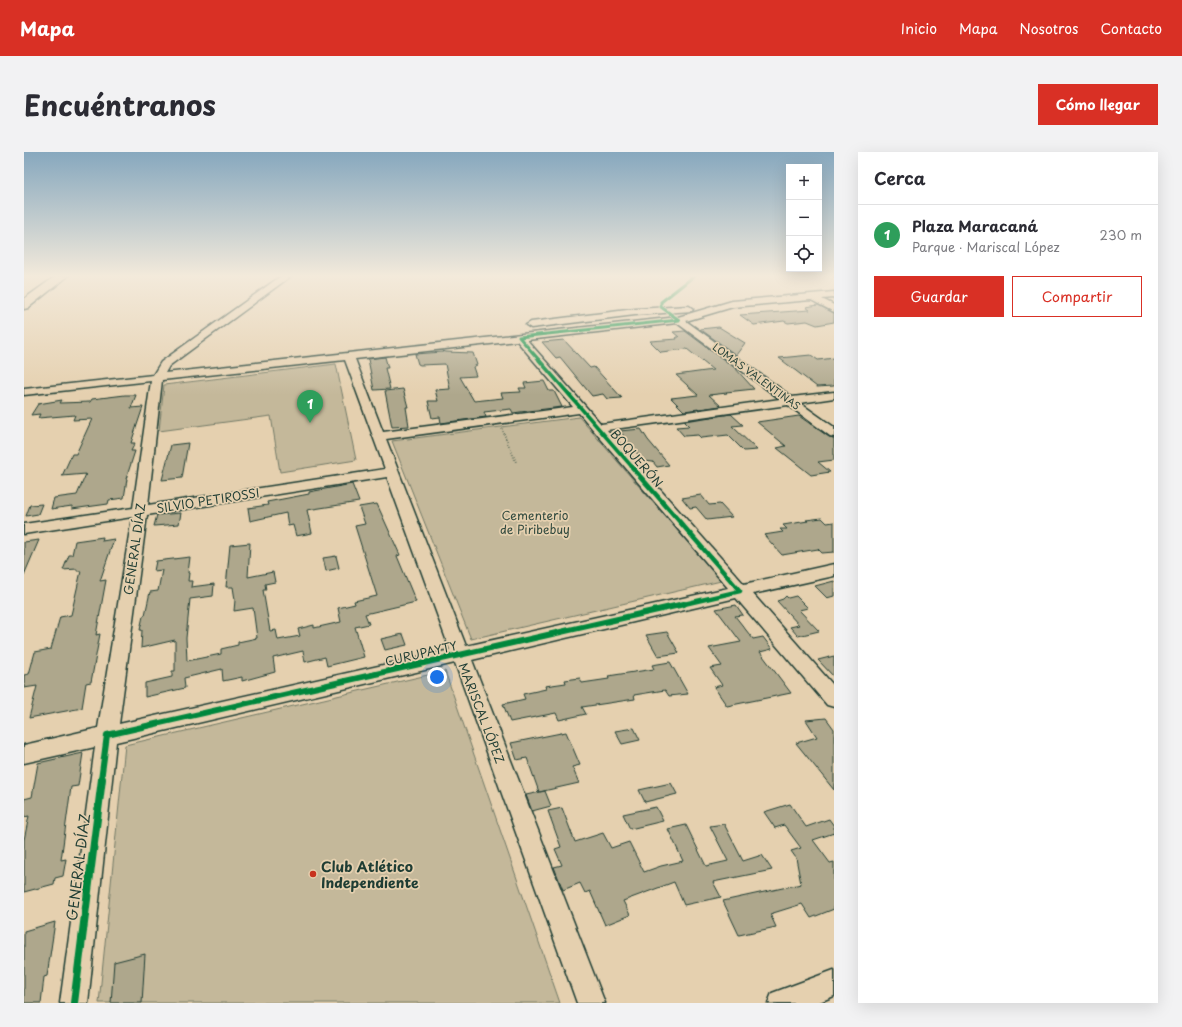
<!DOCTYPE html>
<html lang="es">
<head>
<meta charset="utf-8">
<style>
	:root { --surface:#fff; --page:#f2f2f3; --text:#2b2b33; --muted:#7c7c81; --line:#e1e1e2; --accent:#d93025 }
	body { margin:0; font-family:"Playpen Sans",sans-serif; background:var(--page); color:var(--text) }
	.controls { position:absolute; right:12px; top:12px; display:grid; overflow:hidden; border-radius:0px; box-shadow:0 4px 16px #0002 }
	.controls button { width:36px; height:36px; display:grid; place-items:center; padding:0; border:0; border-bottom:1px solid var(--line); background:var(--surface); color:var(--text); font:20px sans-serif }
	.you { position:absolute; left:413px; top:525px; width:14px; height:14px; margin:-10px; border:3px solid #fff; border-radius:50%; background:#1a73e8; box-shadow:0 0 0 6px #1a73e833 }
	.badge { display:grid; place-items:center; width:26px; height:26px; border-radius:50%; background:var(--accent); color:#fff; font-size:13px; font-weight:700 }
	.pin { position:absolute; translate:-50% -33px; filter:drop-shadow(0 1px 2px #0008) }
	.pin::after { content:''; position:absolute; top:21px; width:14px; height:12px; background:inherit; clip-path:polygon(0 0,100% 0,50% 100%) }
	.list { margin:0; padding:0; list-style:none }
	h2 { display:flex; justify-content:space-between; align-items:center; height:52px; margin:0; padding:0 16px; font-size:17px }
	h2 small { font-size:13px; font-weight:400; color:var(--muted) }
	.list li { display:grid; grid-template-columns:26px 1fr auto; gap:12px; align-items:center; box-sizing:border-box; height:60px; padding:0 16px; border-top:1px solid var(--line) }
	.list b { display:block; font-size:15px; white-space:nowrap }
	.list p { margin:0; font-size:13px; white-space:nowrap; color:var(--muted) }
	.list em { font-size:13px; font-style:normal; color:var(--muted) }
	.actions { display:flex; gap:8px; padding:12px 16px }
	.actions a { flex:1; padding:9px 0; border:1px solid var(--accent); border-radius:0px; text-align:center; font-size:14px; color:var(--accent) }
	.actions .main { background:var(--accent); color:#fff }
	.icon { flex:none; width:22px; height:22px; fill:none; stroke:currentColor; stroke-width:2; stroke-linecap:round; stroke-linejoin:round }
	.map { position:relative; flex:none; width:810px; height:851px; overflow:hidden; border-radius:0px }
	header { display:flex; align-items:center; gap:24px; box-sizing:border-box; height:56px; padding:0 20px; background:var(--accent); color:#fff }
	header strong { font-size:19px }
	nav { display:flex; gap:22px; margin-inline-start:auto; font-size:14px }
	.intro { display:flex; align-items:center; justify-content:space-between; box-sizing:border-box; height:96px; padding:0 24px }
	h1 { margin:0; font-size:28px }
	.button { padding:10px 18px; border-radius:0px; background:var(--accent); color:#fff; font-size:14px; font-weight:700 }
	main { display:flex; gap:24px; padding:0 24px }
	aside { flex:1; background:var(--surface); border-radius:0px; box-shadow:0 4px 16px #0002 }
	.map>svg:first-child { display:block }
</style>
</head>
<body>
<header>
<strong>Mapa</strong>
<nav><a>Inicio</a><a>Mapa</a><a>Nosotros</a><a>Contacto</a></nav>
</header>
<div class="intro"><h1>Encuéntranos</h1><a class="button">Cómo llegar</a></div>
<main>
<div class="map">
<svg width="810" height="851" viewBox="0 0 810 851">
	<rect width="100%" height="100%" fill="#e5d0af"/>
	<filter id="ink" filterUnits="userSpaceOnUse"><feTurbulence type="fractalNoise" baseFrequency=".025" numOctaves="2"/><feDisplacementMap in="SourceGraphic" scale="8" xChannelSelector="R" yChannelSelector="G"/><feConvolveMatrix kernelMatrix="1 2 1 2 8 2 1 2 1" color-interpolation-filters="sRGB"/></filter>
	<g filter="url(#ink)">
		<path fill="#c4b89a" stroke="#727a67" d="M312,212L332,308L256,320L247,264L135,279L140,233Z
			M555,265L697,429L447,487L368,289Z
			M421,519L536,851H75L101,593Z"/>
		<path fill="#aea78c" stroke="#1f3d34" d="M794,153L810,161V170L793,173L783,169L764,171L760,169L730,173L716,163L786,158L782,155Z
			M695,175L721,191L712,203L676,177Z
			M661,179L711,216L730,237L702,240L703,241L685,243L697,254L660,259L647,246L674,243L652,223L689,218L663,197L637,200L626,189L653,187L652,185H655L649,180Z
			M540,188L566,216L570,215L598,246L583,247L579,242L568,244L536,205L532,206L518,190Z
			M418,199L422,200L449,201L453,213L449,215L452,224L436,225L450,249L479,246L477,241L497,240L495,236H502L500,231L520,229L525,239H530L538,255L496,260L489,261L487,257L460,260L462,265L417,271L416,265L408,266L404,249H414L411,238L426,237L421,212L396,213L394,212L391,202L419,200Z
			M787,203L794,208L810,206V234L793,235L755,206Z
			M361,205L364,216H361L366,237L350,238L344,207Z
			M379,237L384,255H382L385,274L368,275L361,239Z
			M101,243H112L107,256L119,255L107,291H111L107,299H111L102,327H103L100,346L85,348L84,352L48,357V354L27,357L30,346L53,343L62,322L38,324L48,302H52L68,267L49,268L51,263L14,266L16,262L7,263L14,252L38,248L36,251L66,250L68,247Z
			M707,262L719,273L708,274L733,298L720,299L704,283L677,286L674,283L660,284L652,275L665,274L660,269Z
			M775,264L805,285L810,286V308L794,310L806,320L787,323L753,296L762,294L733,270Z
			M617,277L624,288L645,313L633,315L629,310L619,309L596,279Z
			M164,291L158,326L138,328L147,293Z
			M328,332L335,350L283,358L288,381L272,384L269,373L264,374L262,361L226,369L224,356L244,353L243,350L285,342V340Z
			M677,343L685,353L696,352L708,365L683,368L672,355L666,356L658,346Z
			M18,352L14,362L2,364L6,353Z
			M353,352L376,403L373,404L392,450L341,462L345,472L331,475L340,505L303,514L301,505L281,510L279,499L249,506L251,520L218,529V525L199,529L198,517L160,526L161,536L121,545V531L148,525V519H151V488L117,496L118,478H116L119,464L121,463L126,440L134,439L138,418L130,419L132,409L166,405L164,421H165L164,429H168L167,435L190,432L189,444L166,447L162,486L163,509L197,502V497L214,493V490L233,486L229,456L210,459L211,448L209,435H202L206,393L226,391L224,425L249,420L251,430L241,432L242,438H239L246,479L252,478L254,488L276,484L274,477L290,473V476L317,470L314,456L331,452L330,449L353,444L331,374L341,372L335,355Z
			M157,361L155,372L130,374L133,363Z
			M798,366L803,371L810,370V400L798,401L794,397L758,403L740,383L759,380L756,377H763L759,373L784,369L782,368Z
			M79,385L78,389L90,387L76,429L82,428L72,483L76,482L67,530L62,531L58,556L5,566L13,534L0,536V523L5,522L11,500L27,497L36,465L47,463L57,419H53V417L39,418L45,403H48L51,389Z
			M15,388L0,423V390Z
			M312,404L315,416L302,419L299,406Z
			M810,429V444L803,446L791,434Z
			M762,444L764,446L772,444L784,456L775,458L795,479L774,484L766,475L775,473L753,449L759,447Z
			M712,453L719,463L711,464L729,487L739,485L748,497L736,500L767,541L703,554L690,535L698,533L686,516L698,514L685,496L717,490L692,457Z
			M643,480L655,501L634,504L622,483Z
			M379,482L383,493L361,498L357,487Z
			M810,504V525L794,508Z
			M646,510L664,542L645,544L641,538L610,543L611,547L558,555L562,562L535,568L532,561L486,570L479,552L501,547L499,542L522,537L521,534L542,531L541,528L556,526L558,531L585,527L584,524L630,517L628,513Z
			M802,566L810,577V638L772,591L793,585L782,568Z
			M610,576L616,588L598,592L591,579Z
			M542,580L556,613L548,615L555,631L515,640L503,606L493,608L487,591Z
			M59,601L54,634L47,635L37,708L42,707L39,724L31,726L30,732L0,740V688L5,664L0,665V647L8,645L14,611Z
			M647,631L653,642L621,650L615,638Z
			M521,639L527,654L508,659L502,643Z
			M766,652L782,675L805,667L810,674V681L789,688L806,711L810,710V757L787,766L778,752L746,762L752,775L715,783L699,749L777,732L772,706L767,699L777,696L760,673L751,676L740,660Z
			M632,655L639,669L606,677L599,662Z
			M538,656L551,690L579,681L587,696L605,690L620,720L637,714L659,709L644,677L662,673L682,714L704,709L686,674L700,672L719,709L738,703L748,718L689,730L697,745L660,753L650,730L599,749L606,763L581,773L566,739L561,741L556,731L539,738L530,715L538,713L531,697L537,695L524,659Z
			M31,770L23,824L20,825L17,851H0V779Z
			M121,802L118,851H87L90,810Z"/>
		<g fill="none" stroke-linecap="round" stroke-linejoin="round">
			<g stroke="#1f3d34" stroke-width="3">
				<path id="street" d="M257,124H267L145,214L141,221L654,165L708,149L810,140V146L798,147L810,153V160L787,148L709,155L662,169L768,245L810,240V246L776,251L810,275V285L806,284L764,253L583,278L720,432L810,412V424L729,442L810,534V555L803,553L712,446L448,508L581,851H553L431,511L92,590L64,851H36L71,595L0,611V593L74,576L108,365L0,382V372L109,356L127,229L0,243V237L129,223L137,210ZM653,171L756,247L577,272L503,188ZM493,189L549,255L359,280L331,207ZM321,208L361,317L124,353L138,228ZM555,261L704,436L442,494L362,287ZM363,325L426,498L95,572L123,363Z
					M665,154L669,157L668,159L611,163L507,176L502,173L507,170L611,157Z
					M810,818V844L793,851H744L748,841Z"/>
			</g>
			<g stroke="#1f3d34" stroke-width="3">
				<path id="secondary" d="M32,124H44L4,156L0,157V147Z"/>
			</g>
			<path stroke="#1f3d34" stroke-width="2" stroke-dasharray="0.5 2" stroke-linecap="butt" d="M478,277L492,310"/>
			<use href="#street" fill="#e5d0af" fill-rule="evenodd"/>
			<use href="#secondary" fill="#e5d0af" fill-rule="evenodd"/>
			<g stroke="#e5d0af" stroke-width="4.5">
				<path id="cycleway-far4" d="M655,168L637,155V150L670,124
					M495,185L655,168
					M495,185L516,209"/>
			</g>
			<g stroke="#e5d0af" stroke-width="5.5">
				<path id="cycleway-far3" d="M515,208L609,316"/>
			</g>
			<g stroke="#e5d0af" stroke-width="7">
				<path id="cycleway-far2" d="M608,315L716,439L656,453"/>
			</g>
			<g stroke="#e5d0af" stroke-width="8">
				<path id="cycleway-far1" d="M77,628L83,583L660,452"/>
			</g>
			<g stroke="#e5d0af" stroke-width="10">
				<path id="cycleway" d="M50,851L78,627"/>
			</g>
			<use href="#cycleway-far4" stroke="#00873e" stroke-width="3"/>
			<use href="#cycleway-far3" stroke="#00873e" stroke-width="3.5"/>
			<use href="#cycleway-far2" stroke="#00873e" stroke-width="4.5"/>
			<use href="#cycleway-far1" stroke="#00873e" stroke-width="6"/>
			<use href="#cycleway" stroke="#00873e" stroke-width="8"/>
		</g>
	</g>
	<linearGradient id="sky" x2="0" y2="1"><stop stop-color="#87a8be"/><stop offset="0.51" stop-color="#f3eadb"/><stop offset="1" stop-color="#f3eadb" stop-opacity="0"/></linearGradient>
	<rect width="810" height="243" fill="url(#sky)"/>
	<circle fill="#c8321e" stroke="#e5d0af" stroke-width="1.5" cx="289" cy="722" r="4"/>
	<g text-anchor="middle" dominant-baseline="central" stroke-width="3.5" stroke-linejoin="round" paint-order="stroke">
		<g font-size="10" fill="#1f3d34" stroke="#e5d0af">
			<text transform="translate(733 224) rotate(36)">LOMAS VALENTINAS</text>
		</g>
		<g font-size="12" fill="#1f3d34" stroke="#e5d0af">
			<text transform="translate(613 306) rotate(49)">BOQUERÓN</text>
			<text transform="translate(184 348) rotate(-9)">SILVIO PETIROSSI</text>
			<text transform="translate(110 397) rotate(-82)">GENERAL DÍAZ</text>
			<text transform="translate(397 501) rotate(-13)">CURUPAYTY</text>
			<text transform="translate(458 561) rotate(69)">MARISCAL LÓPEZ</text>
		</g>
		<g font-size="12" fill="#30493e" stroke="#e5d0af">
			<text x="511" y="363">Cementerio<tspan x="511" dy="14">de Piribebuy</tspan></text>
		</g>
		<g font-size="14" font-weight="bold" fill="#1f3d34" stroke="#e5d0af" text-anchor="start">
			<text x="297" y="714">Club Atlético<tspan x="297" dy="16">Independiente</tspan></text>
		</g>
		<g font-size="14" fill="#1f3d34" stroke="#e5d0af">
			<text transform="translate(54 715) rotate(-83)">GENERAL DÍAZ</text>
		</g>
	</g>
</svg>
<div class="controls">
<button>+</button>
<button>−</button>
<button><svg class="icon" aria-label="locate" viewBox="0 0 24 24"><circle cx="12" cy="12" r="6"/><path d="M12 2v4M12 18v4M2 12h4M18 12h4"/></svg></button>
</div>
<div class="you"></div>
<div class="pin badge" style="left:286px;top:271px;background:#2e9e5b">1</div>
</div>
<aside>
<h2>Cerca<small></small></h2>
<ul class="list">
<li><span class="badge" style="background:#2e9e5b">1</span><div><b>Plaza Maracaná</b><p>Parque · Mariscal López</p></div><em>230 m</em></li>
</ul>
<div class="actions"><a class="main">Guardar</a><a>Compartir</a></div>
</aside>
</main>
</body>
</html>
